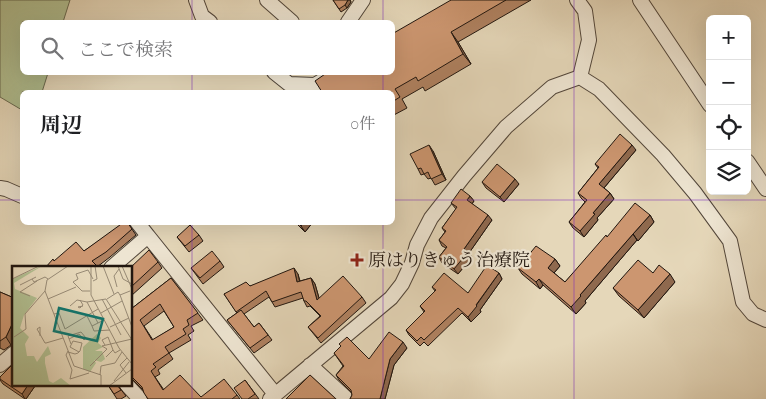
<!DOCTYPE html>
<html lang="ja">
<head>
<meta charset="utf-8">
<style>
	:root { --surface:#fff; --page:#f6f6f6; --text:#202124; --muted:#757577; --line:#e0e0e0 }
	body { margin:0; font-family:"IM FELL French Canon","Noto Serif JP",serif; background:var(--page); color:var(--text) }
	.controls { position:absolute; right:15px; top:15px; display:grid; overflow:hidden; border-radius:8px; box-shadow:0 5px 20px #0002 }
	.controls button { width:45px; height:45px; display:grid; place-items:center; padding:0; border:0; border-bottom:1px solid var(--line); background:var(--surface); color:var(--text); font:25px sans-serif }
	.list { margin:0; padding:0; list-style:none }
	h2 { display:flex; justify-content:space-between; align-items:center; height:65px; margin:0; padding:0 20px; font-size:21px }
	h2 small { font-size:16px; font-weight:400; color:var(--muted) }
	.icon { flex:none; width:28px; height:28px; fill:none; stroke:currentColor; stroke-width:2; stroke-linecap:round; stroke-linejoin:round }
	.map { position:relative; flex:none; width:766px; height:399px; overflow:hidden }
	.search { position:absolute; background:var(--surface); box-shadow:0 5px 20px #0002; left:20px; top:20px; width:375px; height:55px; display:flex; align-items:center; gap:12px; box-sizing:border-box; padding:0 18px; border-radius:8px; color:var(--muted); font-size:19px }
	.panel { position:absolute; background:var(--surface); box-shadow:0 5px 20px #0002; left:20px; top:90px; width:375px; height:135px; border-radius:8px }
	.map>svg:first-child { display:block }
</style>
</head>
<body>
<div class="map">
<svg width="766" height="399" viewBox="0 0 766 399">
	<rect width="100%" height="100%" fill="#e5d7b9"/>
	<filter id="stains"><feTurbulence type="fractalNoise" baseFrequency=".004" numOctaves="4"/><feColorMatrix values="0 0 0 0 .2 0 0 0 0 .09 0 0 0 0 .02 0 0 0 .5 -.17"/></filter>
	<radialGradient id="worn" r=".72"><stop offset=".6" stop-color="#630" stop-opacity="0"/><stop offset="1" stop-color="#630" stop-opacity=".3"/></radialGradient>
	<path fill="#b1bf91" stroke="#696a50" d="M0,0H70L63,22H22V72L48,73L42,92H22V110L0,97Z"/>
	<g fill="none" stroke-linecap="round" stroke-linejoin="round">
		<g stroke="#52463a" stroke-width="16">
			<path id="minor" d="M196,0L202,16L210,22
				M267,0L292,22
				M577,0L585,11L589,40L580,77
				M640,0L710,105
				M348,22L363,0
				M274,72L289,84L315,85L336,72
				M747,161L766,189
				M0,188L6,189L22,196
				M137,222L148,236
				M111,268L148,236L275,394
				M0,365L14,353
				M310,365L347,399
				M127,385L140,399
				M270,399L391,298L402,284L412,263L417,245L431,218L464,176L506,127L552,87L580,77L599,89L663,155L695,193L730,241L743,302L753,314L766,320"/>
		</g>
		<use href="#minor" stroke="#eee5d2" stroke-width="14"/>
	</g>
	<path fill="#af8160" stroke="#21160f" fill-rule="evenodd" d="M333,0H350L351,2L347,8L341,12Z
		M451,0H531L458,42L471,64L425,91L423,87L402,99L407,108L392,116V92Z
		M636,150L604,188L610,193L614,199L597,218L598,220L584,237L573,228L569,222L585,202L581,198L578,193L598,168L595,164Z
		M433,151L446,180L435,185L431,178L428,179L424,174L421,175L418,169Z
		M482,182L519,184L504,202L486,188Z
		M470,196L474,201L472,204L492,220L469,253L472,257L458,274L442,263L439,257L446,248L442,246L439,240L445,232L442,228L456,209L451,203Z
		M650,215L654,222L638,241L637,240L585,301L586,303L576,314L543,285L540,289L522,274L518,268L555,259L560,266L554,273L565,282L607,237Z
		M127,222L136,235L110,257L97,267L98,268H45L54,261L84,251Z
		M295,222H313L305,232Z
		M199,235L203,241L189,252L177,237Z
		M220,261L224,267L203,284L191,268Z
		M158,262L162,268L131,296V268Z
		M499,273L502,279L480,310L481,312L471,322L462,313L428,346L424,342L420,346L409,335L406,330L424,312L420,306L435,291L432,287L468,293Z
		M653,273L675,282L644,318L619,296L613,288Z
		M298,274L300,281L311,278L315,284L319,298L362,297L366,303L321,343L308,327L320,316L310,306L307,307L304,301L303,298L275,307L269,297L244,314L254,327L259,323L272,340L254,353L227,320L237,313L224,294L250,286Z
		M171,278L203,320L191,326L194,331L188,335L191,340L169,353L173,359L158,370L160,374L155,377L164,390L201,397L237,395L240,399H148L143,390L131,378V309ZM164,311L174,327L153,340L144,326Z
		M0,292L14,298V340L11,345L4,350L0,348Z
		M407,348L394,365L385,399H350L352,395L351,392L339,380L336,375L343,366L334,353L369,359Z
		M0,377L35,386L26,399H25L3,384L0,380Z
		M245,380L259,399H242Z
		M108,385H119V387L126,396L121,399H117Z"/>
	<path fill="#8f694e" stroke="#21160f" d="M348,0H350L351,2L347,8L345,5Z
		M451,32L458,42L471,64L463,54Z
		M429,145L433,151L446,180L442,174Z
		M632,145L636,150L603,189L599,184Z
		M515,179L519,184L504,202L500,197Z
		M610,193L614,199L597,218L598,220L584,237L580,231L593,213Z
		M470,196L474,201L470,206L467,200Z
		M488,215L492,220L469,253L472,257L458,274L454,269L464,249Z
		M650,215L654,222L638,241L633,234Z
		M304,222H313L305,232L301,226Z
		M633,234L637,240L585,301L586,303L576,314L571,307L580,295Z
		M555,259L560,266L553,274L548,268Z
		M294,268L298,274L301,288L297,282Z
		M499,273L502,279L480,310L481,312L471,322L468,317Z
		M670,274L675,282L644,318L638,310Z
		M311,278L315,284L321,305L317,300Z
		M539,279L543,285L540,289L536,282Z
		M14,320V340L11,345L6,337Z
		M403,342L407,348L394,365L385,399H380L390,359Z
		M28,385L35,386L26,399H25L22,394Z"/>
	<path fill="#cc9670" stroke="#21160f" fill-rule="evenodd" d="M333,0H348L345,5L339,9Z
		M451,0H506L451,32L463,54L418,81L416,77L395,89L400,97L392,102V92H322L315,81L328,72H392V34Z
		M620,134L632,145L599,184L610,193L593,213L595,214L580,231L569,222L587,200L578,193L599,167L595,164Z
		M429,145L442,174L431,179L428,172L424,174L421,168L418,169L410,154Z
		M497,164L515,179L500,197L482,182Z
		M461,189L470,196L467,200L488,215L464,249L468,252L454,269L439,257L447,247L439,240L446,231L442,228L457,207L451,203Z
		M635,203L650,215L633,234L580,295L581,296L571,307L539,279L536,282L518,268L536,246L555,259L548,268L565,282L606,235L607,237Z
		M124,222H127L132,229L106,252L92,261L96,265L93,268H45L53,259L54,261L76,242L84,251Z
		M297,222H304L301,226Z
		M190,225L199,235L185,246L177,237Z
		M149,250L158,262L131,287V268H130Z
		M212,251L220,261L200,278L191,268Z
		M638,260L653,273L659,265L670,274L638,310L613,288Z
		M487,265L499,273L476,305L477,306L468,317L458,308L424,340L421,337L417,341L406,330L425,311L420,306L436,290L432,287L444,273L468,293Z
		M294,268L297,282L311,278L317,300L343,276L362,297L318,338L308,327L321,316L306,301H304L301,292L272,302L266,291L236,312L224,294L246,282L250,286Z
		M171,278L198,313L187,320L189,325L183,329L186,334L165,347L169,353L153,364L156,367L151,371L163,390L180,375L201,397L224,379L237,395L232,399H148L144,393L142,387L131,376V309ZM160,304L174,327L152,340L140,320Z
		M0,292L14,298V320L6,337L0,341Z
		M241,310L254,327L259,323L268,335L250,348L227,320Z
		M389,332L403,342L390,359L380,399H350L352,395L351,390L336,375L344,366L334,353L341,346L339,344L347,337L369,359Z
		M14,363V385H28L22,394L0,379V377Z
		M310,375L336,399H286Z
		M245,380L255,394L248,399H242L234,388Z
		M108,385H117L121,390L114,394Z"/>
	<path fill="none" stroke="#7b2cbf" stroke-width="1" stroke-opacity="0.55" d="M192,0V22M383,0V22M574,0V399M192,72V92M383,72V92M0,200H22M392,200H766M192,222V399M383,222V399"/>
	<path fill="#8f2418" stroke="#eee5d2" stroke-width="2" d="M354.5 252.5h5v5h5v5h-5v5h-5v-5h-5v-5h5z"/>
	<g text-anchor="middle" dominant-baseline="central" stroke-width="4.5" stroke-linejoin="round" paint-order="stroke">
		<g font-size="18" fill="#21160f" stroke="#eee5d2" text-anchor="start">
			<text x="368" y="260">原はりきゅう治療院</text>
		</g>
	</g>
	<g transform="translate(12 266)">
		<rect width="120" height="120" fill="#e5d7b9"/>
		<path d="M30,0L2,17L3,23L25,32L12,49L8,62L17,71L13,78L15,90H22L25,96L36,80L39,88L33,91V97L37,115L41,117L49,112L59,120H0V13ZM85,68L89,72L86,77L91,81L83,85H90L93,93L89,96L82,94L84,97L78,106L71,103V81Z" fill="#b1bf91"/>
		<path fill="none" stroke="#978a75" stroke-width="1" d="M56,0L35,14L33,25L62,100L89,109V120M79,0V29L107,82L120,98M91,0L102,28M106,0L111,13L120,18M110,0L120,23M0,13L27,0M20,13L22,16L33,11L36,13M81,15L85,13L83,0M8,19L24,11M105,21L102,10L107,3M78,25H70L61,16L66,13L64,8L76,4L81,13M108,29L120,61M18,30L8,26L25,15M36,33L64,21M90,33L109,69M95,33L106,26L108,29L118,25M68,34L71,39L68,42L66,41L71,40M58,40L65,34L75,36M89,47L110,35M42,48L47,47L53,63L86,43M75,50L80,60L92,54M86,57L75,36L94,33L120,74M80,60L82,65L98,64M98,61L117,52M28,70V61L25,63L33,77H34L51,72M2,71L14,63L13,48L33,25M57,73L67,68L72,74L74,72L69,66L56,70L59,78M93,79L90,74L96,71L101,84M90,80L120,73M56,85L54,89L60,104L58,113L77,107M56,86L63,88L66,87L68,85L70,77L61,75L58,81L67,86M94,91L101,84L103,87L108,84M78,100L95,83L90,80M114,107L108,99L115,92M88,109L89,100L103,97L110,86M102,115L117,96M97,120L120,103"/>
		<path fill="#0f766e" fill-opacity="0.15" stroke="#0f766e" stroke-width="2.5" d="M47,42L91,53L85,75L42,65Z"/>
		<rect width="120" height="120" fill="none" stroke="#21160f" stroke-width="2.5"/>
	</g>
	<rect width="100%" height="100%" filter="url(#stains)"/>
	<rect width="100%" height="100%" fill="url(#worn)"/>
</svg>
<div class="controls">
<button>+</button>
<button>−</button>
<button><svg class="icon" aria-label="locate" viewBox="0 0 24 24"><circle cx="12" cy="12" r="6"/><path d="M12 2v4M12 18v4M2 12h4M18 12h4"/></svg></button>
<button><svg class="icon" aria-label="layers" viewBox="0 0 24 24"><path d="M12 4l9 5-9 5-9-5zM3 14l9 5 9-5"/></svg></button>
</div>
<div class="search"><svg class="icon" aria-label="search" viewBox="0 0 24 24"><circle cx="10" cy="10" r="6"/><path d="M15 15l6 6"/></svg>ここで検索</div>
<section class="panel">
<h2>周辺<small>0件</small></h2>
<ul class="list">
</ul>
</section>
</div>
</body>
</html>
